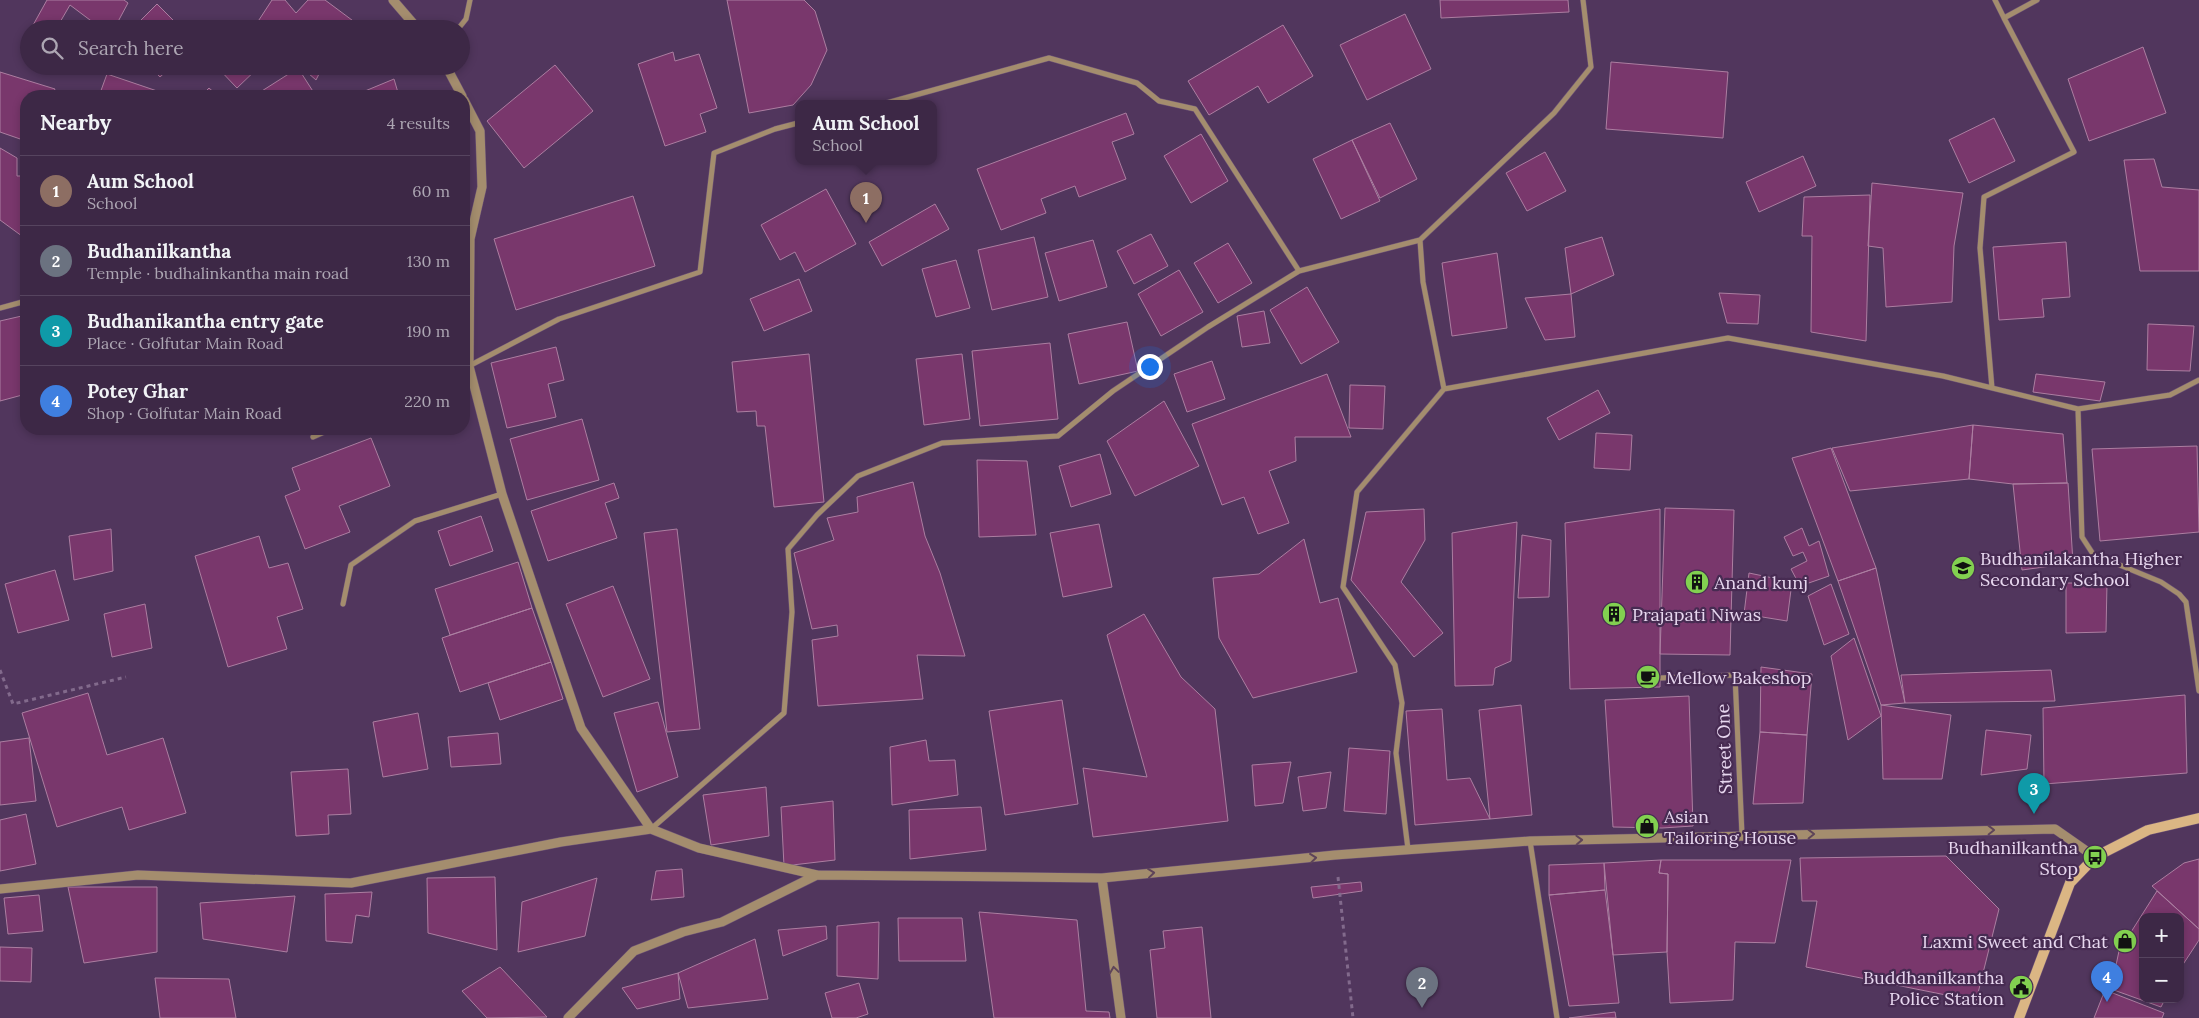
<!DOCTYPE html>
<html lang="en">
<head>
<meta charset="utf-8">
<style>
	:root { --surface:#3d2846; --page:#44304d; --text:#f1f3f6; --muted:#ada6b3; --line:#56445f; --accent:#d6ab8b }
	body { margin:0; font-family:Lora,serif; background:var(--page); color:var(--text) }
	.controls { position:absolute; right:15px; bottom:15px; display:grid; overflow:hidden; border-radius:10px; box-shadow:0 2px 8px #0003 }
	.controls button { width:45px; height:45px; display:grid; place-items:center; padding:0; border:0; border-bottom:1px solid var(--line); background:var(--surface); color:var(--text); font:25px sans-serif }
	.you { position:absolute; left:1149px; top:366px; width:18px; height:18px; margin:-12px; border:4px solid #fff; border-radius:50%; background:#1a73e8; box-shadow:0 0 0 8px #1a73e833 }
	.badge { display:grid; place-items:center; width:32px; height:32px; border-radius:50%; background:var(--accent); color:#fff; font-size:16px; font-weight:700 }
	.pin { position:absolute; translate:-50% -41px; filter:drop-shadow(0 1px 2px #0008) }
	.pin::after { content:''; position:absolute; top:26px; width:18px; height:15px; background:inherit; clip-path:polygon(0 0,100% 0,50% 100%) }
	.popup { position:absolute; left:795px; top:100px; width:142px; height:65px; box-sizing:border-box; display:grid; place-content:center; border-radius:10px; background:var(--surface); filter:drop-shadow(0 1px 4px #0005); font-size:16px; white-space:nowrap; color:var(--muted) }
	.popup b { font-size:19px; color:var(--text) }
	.popup::after { content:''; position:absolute; left:50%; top:100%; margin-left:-10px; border:10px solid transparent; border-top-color:var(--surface) }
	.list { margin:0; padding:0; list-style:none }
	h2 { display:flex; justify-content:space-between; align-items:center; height:65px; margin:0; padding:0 20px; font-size:21px }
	h2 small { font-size:16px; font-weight:400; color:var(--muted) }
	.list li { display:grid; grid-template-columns:32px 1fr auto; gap:15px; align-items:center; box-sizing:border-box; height:70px; padding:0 20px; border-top:1px solid var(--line) }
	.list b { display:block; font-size:19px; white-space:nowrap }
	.list p { margin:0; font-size:16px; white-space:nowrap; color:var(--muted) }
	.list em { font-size:16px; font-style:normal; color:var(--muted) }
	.icon { flex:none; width:28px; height:28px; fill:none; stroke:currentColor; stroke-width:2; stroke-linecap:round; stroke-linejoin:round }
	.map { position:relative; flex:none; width:2199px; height:1018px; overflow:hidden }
	.search { position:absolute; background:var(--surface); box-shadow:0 2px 8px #0003; left:20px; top:20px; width:450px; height:55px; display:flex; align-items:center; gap:12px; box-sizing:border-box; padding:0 18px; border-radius:28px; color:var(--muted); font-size:19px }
	.panel { position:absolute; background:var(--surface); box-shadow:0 2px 8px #0003; left:20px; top:90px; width:450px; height:345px; border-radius:20px }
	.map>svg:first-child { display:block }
</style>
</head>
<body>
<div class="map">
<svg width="2199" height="1018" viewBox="0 0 2199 1018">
	<rect width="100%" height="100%" fill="#51365d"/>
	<path fill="#79376c" stroke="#ac7ea1" d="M47,0H124L128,3L114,29H102L70,5L56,29H36L32,27Z
		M272,0H285L296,13L308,0H325L364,29H258L255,26Z
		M727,0H804L815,11L827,50L811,85L793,105L749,113Z
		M1440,0H1568L1569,12L1441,18Z
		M157,4L182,29H132Z
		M1405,14L1431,69L1367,100L1340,45Z
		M1283,25L1313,76L1268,103L1258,86L1209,115L1188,81Z
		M2143,47L2166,113L2089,141L2068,79Z
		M673,52L675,61L699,54L717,108L700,114L706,132L665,146L638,64Z
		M1611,62L1728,72L1723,138L1606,129Z
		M555,65L593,111L524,168L487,121Z
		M149,66H172L160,77Z
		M216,66H260L237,88Z
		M300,66H323L316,80Z
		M329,66H351L345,74Z
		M298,68L316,96H254Z
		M0,72L55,89L52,96H26V141L0,132Z
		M107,74L166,94V96H99Z
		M394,79L399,96H367L365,91Z
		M209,88L218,96H201Z
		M1126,113L1134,134L1112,142L1126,179L1079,197L1075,186L1041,199L1046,213L1001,230L977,169Z
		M1994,118L2015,161L1969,183L1949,140Z
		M1390,123L1417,179L1380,198L1352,140Z
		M1201,134L1228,181L1191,203L1164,156Z
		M1352,140L1380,201L1341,219L1313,159Z
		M0,148L17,158V176H26V239L0,220Z
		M1545,152L1566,191L1527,211L1506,173Z
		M1803,156L1816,186L1759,212L1746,182Z
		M2154,159L2162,187L2199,190V271H2140L2124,160Z
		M1872,183L1963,193L1954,246L1952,302L1886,307L1883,248L1868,246Z
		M826,189L856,244L805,272L795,252L780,260L761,225Z
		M1870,195L1866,341L1811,332L1812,236H1802L1804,197Z
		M633,196L655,266L516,310L494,239Z
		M935,204L949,229L882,266L869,242Z
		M1151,234L1168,266L1134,284L1117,251Z
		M1034,237L1048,297L992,310L978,250Z
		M1602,237L1614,275L1571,294L1565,248Z
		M1093,240L1107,287L1059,301L1045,253Z
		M2066,242L2070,297L2042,299L2044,317L1999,320L1993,247Z
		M1228,243L1252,283L1218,303L1194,263Z
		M1497,253L1507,328L1452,336L1442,263Z
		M956,260L970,308L936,317L922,269Z
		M1179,270L1203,312L1161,336L1138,294Z
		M799,279L812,311L764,331L750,299Z
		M1307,287L1339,342L1301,364L1270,310Z
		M1719,293L1760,295L1758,324L1727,323Z
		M1571,294L1575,337L1545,340L1525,298Z
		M1264,311L1270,343L1242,347L1237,316Z
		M26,315V394L0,401V321Z
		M1127,322L1138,371L1079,384L1068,334Z
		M2148,324L2194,326L2190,371L2147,370Z
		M1050,343L1058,419L980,426L972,351Z
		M556,347L564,380L548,384L556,417L507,428L491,363Z
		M809,354L824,502L774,507L765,426H757L756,411L737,412L732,362Z
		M962,354L970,419L924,425L916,359Z
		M1212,361L1225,399L1187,412L1174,374Z
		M1327,374L1351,437H1295L1296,461L1269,471L1289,523L1258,534L1244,497L1222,505L1192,424Z
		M2036,374L2105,382L2100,401L2033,392Z
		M1350,385L1385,386L1383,429L1349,428Z
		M1598,390L1610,413L1559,440L1547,418Z
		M1164,401L1199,466L1135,496L1107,441Z
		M582,419L599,480L527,500L510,439Z
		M1973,425L1969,479L1850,491L1832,448Z
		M1973,425L2063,434L2067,483L2013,484L1969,479Z
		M1596,433L1632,435L1630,470L1594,468Z
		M371,438L390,486L339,506L350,532L305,549L285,496L300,490L292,468Z
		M2197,446L2199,532L2100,541L2092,449Z
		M1831,448L1876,568L1838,581L1792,458Z
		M1100,454L1111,494L1071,507L1059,466Z
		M977,460L1027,461L1036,535L979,537Z
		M913,482L925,536L940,573L965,656L917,655L923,699L818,706L812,640L838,636L837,625L812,629L794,553L834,540L827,518L858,512L857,497Z
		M614,483L619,498L605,503L617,538L548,561L531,511Z
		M2068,483L2073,563L2022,570L2013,484Z
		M1665,508L1734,510L1730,655L1660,654Z
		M1424,509L1425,540L1401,582L1443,633L1414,657L1351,580L1366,512Z
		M1660,509V687L1570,689L1565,523Z
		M481,516L493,551L450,566L438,531Z
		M1517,522L1511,661L1495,668L1493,685L1455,686L1452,533Z
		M1099,524L1112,587L1063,597L1050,533Z
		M1802,528L1809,546L1819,541L1829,576L1800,586L1791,569L1807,561L1803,552L1793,556L1784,537Z
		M111,529L113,571L74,580L69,536Z
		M677,529L700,729L667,732L644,533Z
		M1522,535L1551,540L1549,597L1518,598Z
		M259,536L269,568L288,563L303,609L277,617L287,649L228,667L195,556Z
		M1304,539L1320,603L1338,598L1357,672L1253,698L1219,638L1213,578L1259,574Z
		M518,562L532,608L450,635L435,589Z
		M1876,568L1897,667L1905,703L1881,705L1838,581Z
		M55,570L69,620L18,633L5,584Z
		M1749,573L1792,582L1787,621L1744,614Z
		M2066,583H2107L2106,632L2066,633Z
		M1831,584L1849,634L1824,645L1808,596Z
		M613,586L650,679L603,697L566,604Z
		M145,604L152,648L112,657L104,614Z
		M532,608L551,662L460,692L442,638Z
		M1144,614L1181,677L1215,709L1228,821L1093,837L1083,768L1147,777L1107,635Z
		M1854,638L1881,716L1848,740L1831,656Z
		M551,662L563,699L500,720L488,683Z
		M1761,667L1812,674L1807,735L1760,732Z
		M2051,670L2055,701L1905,703L1901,675Z
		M88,693L107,755L163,738L186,813L129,830L122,807L57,827L22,713Z
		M2185,695L2187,773L2044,784L2043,708Z
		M1689,696L1693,826L1662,828L1613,827L1605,700Z
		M1062,700L1078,804L1005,815L989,711Z
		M658,702L678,777L637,792L614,713Z
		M1521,705L1532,815L1490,819L1479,710Z
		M1881,705L1951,715L1942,779H1883Z
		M1442,709L1447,780L1470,778L1490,819L1415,825L1406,711Z
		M418,713L428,769L383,777L373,722Z
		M1986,730L2031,735L2027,769L1981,775Z
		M1760,732L1807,735L1803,803L1753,804Z
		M498,733L501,764L451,767L448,737Z
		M29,738L36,801L0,805V742Z
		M926,740L929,761L955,760L958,795L892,805L890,747Z
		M1349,748L1390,751L1386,814L1344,811Z
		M1291,762L1283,803L1255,806L1252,765Z
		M348,769L351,814L328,815L329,834L296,836L291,772Z
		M1331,772L1326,808L1303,811L1298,777Z
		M766,787L769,836L711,845L703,795Z
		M833,801L835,860L784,866L781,807Z
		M981,807L986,850L910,859L909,810Z
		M26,814L36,864L0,871V820Z
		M1946,856L1999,909L1976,1001L1806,967L1817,901H1802L1800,858Z
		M2199,859V929L2152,886L2184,863Z
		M1661,860L1659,873L1668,874L1667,952L1613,955L1604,863Z
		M1661,860H1791L1775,943L1735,942L1733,1000L1670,1003L1667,952L1668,874L1659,873Z
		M1604,863L1605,890L1549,895V865Z
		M682,869L684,897L651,900L656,871Z
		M495,877L497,950L428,933L427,878Z
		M597,878L585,936L518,952L522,902Z
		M1361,882L1362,891L1313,898L1311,887Z
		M68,887H157V952L84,963Z
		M1605,890L1619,1003L1569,1006L1549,895Z
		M2157,891L2199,929V940L2180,969V917H2143V999H2165L2161,1007L2111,989L2119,951Z
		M372,892L369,917L356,915L352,943L326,941L325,894Z
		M39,895L43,931L8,934L4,898Z
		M295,896L287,952L203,939L200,903Z
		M979,912L1077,920L1086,1011L1109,1012L1110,1018H994Z
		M898,918H962L966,961H899Z
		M879,922L878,979L837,976V926Z
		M826,926L827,939L783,956L778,930Z
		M1202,927L1211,1018H1157L1150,950L1165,948L1163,931Z
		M755,939L768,999L688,1008L678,973Z
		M0,947L32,948L31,982L0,981Z
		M500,967L547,1017L487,1018L462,991Z
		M678,973L680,999L637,1009L622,988Z
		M155,978L229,979L236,1018H160Z
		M859,983L868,1014L856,1018H832L825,993Z
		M2105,990L2164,1013L2162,1018H2094Z
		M1615,1012L1616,1018H1569Z"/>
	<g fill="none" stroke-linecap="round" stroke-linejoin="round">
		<g stroke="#6c5377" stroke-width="6">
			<path id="minor" d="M1995,0L2004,18
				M458,29L466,19L470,0
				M883,104L1049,58L1137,83L1159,101L1195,109L1299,271
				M1420,240L1423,282L1444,389
				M0,308L26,301
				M469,366L559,319L700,272L714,153L775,129L798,123
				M1992,388L1980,248L1984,197L2074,152L2004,18L2037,0
				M2078,409L2082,537L2093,554L2161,582L2179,594L2186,602L2199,691
				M313,437L331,429
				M343,604L351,565L415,521L502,494
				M1660,678L1735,675L1742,835
				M651,829L784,713L792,612L788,549L817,515L858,476L942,443L1058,436L1113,391L1208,327L1299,271L1420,240L1554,113L1591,67L1583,0
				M1530,841L1557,1018
				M1408,849L1396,753L1402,703L1395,665L1343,587L1357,492L1444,389L1728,338L1943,376L2078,409L2170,395L2199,380"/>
		</g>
		<g stroke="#6c5377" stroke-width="10">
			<path id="tertiary" d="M393,0L418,29
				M446,66L462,96
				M464,100L480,131L482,187L470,239L469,366L502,494L581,728L651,829
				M1102,878L1121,1018
				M0,889L138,875L351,883L561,842L651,829L699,848L817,875
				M568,1018L634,951L683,932L722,922L817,875L1102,878L1335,855L1530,841L2055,829L2095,857"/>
		</g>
		<g stroke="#6c5377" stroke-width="11">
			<path id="secondary" d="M2019,1018L2070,883L2095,857L2148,830L2199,818"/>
		</g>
		<path stroke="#826a8c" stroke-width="3" stroke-dasharray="4 4" stroke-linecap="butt" d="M0,670L13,704L126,677
			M1338,877L1353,1018"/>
		<use href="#minor" stroke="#a48d6e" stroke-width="5"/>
		<use href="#tertiary" stroke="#a48d6e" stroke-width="9"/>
		<use href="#secondary" stroke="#dbb684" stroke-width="10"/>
	</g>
	<defs><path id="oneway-chevron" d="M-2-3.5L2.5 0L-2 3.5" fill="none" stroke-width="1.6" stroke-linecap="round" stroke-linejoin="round" transform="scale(1.25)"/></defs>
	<g stroke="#5e4459">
		<use href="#oneway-chevron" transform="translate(1991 830) rotate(-1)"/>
		<use href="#oneway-chevron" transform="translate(1811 834) rotate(-1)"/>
		<use href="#oneway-chevron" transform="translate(1579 840) rotate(-2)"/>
		<use href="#oneway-chevron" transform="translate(1313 858) rotate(-6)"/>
		<use href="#oneway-chevron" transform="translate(1151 873) rotate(-6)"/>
		<use href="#oneway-chevron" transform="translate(1114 970) rotate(-98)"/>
	</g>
	<defs>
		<g id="school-disc" transform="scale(1.25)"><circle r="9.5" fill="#82d050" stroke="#472b52"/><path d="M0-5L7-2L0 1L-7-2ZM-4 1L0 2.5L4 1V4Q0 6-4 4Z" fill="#111"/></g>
		<g id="building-disc" transform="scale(1.25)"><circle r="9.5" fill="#82d050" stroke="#472b52"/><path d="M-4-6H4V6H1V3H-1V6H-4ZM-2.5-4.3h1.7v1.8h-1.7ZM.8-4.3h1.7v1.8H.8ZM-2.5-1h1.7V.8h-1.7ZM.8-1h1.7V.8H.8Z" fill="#111"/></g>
		<g id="cafe-disc" transform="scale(1.25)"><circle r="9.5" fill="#82d050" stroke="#472b52"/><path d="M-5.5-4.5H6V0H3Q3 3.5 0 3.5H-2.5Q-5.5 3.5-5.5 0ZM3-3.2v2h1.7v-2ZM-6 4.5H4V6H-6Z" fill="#111"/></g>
		<g id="shop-disc" transform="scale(1.25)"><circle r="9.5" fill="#82d050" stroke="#472b52"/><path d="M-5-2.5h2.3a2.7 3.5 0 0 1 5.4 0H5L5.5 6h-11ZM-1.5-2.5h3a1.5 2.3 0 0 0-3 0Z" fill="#111"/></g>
		<g id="bus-disc" transform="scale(1.25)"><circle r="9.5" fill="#82d050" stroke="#472b52"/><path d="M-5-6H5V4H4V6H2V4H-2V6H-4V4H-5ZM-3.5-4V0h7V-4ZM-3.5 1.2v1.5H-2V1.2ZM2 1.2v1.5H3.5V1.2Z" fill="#111"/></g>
		<g id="civic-disc" transform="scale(1.25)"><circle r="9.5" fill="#82d050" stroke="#472b52"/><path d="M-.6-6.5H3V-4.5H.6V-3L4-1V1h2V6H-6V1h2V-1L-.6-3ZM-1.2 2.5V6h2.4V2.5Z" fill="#111"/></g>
	</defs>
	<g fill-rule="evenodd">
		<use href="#school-disc" x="1963" y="568"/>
		<use href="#building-disc" x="1697" y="582"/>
		<use href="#building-disc" x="1614" y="614"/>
		<use href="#cafe-disc" x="1648" y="677"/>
		<use href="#shop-disc" x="1647" y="826"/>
		<use href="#bus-disc" x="2095" y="857"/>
		<use href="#shop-disc" x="2125" y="941"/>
		<use href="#civic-disc" x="2021" y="987"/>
	</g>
	<g text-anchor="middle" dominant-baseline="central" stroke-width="4.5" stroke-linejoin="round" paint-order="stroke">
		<g font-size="18" fill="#e7d7ef" stroke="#472b52" text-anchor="start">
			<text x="1980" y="558">Budhanilakantha Higher<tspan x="1980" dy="21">Secondary School</tspan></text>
			<text x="1714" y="582">Anand kunj</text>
			<text x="1632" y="614">Prajapati Niwas</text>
			<text x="1666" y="677">Mellow Bakeshop</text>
			<text x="1664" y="816">Asian<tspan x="1664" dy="21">Tailoring House</tspan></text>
			<text x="2078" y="847" text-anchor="end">Budhanilkantha<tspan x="2078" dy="21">Stop</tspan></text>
			<text x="2108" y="941" text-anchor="end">Laxmi Sweet and Chat</text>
			<text x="2004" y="977" text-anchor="end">Buddhanilkantha<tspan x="2004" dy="21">Police Station</tspan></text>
		</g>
		<g font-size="18" fill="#e7d7ef" stroke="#472b52">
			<text transform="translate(1724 749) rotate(-92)">Street One</text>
		</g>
	</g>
</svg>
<div class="controls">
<button>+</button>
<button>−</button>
</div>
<div class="you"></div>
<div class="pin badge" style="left:866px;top:223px;background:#8d6e63">1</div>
<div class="popup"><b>Aum School</b>School</div>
<div class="pin badge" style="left:1422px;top:1008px;background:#6b7280">2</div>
<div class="pin badge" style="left:2034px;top:814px;background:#0f9aa8">3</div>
<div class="pin badge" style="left:2107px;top:1002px;background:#3f7fe0">4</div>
<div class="search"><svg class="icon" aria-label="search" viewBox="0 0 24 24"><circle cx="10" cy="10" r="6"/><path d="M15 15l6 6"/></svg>Search here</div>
<section class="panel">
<h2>Nearby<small>4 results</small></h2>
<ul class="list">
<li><span class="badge" style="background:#8d6e63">1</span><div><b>Aum School</b><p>School</p></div><em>60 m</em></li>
<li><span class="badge" style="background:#6b7280">2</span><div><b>Budhanilkantha</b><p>Temple · budhalinkantha main road</p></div><em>130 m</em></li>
<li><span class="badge" style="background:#0f9aa8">3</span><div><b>Budhanikantha entry gate</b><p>Place · Golfutar Main Road</p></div><em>190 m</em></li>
<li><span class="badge" style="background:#3f7fe0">4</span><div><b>Potey Ghar</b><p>Shop · Golfutar Main Road</p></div><em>220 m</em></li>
</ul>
</section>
</div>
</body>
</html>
